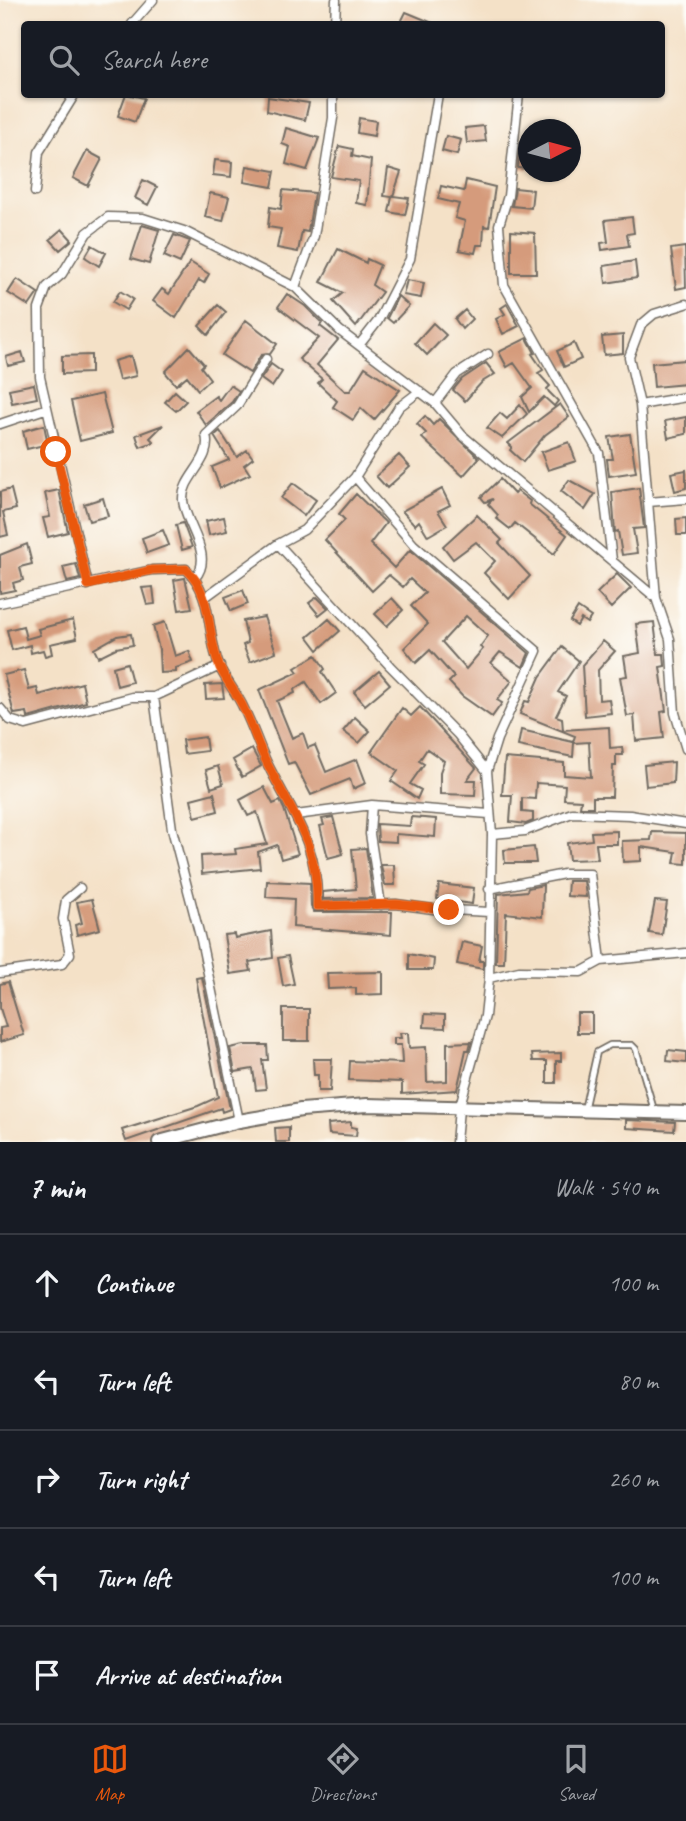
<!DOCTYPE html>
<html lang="en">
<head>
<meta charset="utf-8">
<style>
	:root { --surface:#171b24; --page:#20242c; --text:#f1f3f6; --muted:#9ea1a6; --line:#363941; --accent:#ea580c }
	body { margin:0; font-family:Caveat,sans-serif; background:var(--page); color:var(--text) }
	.compass { position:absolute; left:518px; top:119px; width:63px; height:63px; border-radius:50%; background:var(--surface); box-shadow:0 2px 5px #0004; rotate:84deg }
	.stop { position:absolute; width:21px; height:21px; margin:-16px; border:5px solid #ea580c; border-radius:50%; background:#fff }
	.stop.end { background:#ea580c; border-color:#fff; box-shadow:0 2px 7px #0008 }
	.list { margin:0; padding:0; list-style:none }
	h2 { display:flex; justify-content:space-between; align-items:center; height:91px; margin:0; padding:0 28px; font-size:30px }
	h2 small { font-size:23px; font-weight:400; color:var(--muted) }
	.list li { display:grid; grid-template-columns:46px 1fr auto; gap:21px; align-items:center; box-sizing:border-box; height:98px; padding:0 28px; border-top:2px solid var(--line) }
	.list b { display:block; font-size:26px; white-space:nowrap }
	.list em { font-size:23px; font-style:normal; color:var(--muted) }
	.icon { flex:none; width:38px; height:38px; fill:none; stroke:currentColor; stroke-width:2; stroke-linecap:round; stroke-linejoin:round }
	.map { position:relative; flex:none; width:686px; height:1142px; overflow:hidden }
	.search { position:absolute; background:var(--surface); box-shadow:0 2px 5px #0004; left:21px; right:21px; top:21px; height:77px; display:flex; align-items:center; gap:18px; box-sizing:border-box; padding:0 24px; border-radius:7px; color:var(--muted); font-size:26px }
	.sheet { height:581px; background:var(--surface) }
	nav { display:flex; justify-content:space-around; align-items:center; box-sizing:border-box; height:98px; border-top:2px solid var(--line); background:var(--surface); font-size:19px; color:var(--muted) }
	nav a { display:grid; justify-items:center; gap:4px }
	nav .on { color:var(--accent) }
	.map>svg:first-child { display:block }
</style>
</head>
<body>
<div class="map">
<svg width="686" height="1142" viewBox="0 0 686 1142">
	<rect width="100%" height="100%" fill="#fdfcf7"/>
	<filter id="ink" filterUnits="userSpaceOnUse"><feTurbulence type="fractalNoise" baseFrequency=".0143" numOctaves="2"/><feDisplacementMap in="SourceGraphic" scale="14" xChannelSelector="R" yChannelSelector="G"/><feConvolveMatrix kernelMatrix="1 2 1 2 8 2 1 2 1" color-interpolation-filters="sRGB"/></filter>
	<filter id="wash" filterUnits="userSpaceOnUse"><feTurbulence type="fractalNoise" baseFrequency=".00686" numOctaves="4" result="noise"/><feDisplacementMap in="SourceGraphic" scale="28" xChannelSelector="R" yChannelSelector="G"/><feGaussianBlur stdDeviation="1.57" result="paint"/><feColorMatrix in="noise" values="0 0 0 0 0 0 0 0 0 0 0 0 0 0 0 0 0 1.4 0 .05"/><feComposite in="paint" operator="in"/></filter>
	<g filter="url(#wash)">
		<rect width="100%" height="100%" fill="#f4e1c7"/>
		<g id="blocks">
			<path fill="#d59b7b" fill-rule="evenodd" d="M406,12L435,24H400Z
				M126,94L144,98L135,122L118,116Z
				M268,97L309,103L305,120L267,111Z
				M359,118L376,121L374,136L357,133Z
				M484,126L486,141L467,143L465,128Z
				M286,128L319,138L307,170L286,164L290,147L282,144Z
				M446,136L461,140L457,155L442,151Z
				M520,144H528V169L518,168Z
				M339,146L353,149L352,156L371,160L367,205L356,203L359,181L331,177Z
				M87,151L102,159L88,186L73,178Z
				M215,160L232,162L231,177L213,175Z
				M247,166L275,171L272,187L244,182Z
				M388,168L401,172L393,196L409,198L405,215L389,212L392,197L384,196Z
				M143,180L157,187L148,205L135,198Z
				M466,180L495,187L489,227L484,226L483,245H477L475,253L459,250L465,221L455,218L459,204L438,199L441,186L464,191Z
				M515,188L533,190L531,208L512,206Z
				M283,190L314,193L308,232L302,231L298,252L277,248L281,229L268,227L270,207L281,209Z
				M210,193L229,197L223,221L205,217Z
				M632,217L634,233L627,234L629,246L602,250L601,243L608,242L605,220Z
				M142,225L159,230L149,264L131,259Z
				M62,229L72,240L60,250L50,239Z
				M511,231L535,233L536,273H511Z
				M174,235L190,241L180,263L164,256Z
				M92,245L106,253L99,266L85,257Z
				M685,247L686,287L676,289L671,249Z
				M338,249L366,263L367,259L380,265L372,285L382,292L356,327L333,301L343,293L321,282Z
				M635,261L637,278L606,283L604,266Z
				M190,262L209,274L204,283L199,280L176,318L153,301L162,289L169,294Z
				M17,279L38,293L29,306L8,293Z
				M407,280L424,283L421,298L403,295Z
				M120,291L133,299L126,310L113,302Z
				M287,294L305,306L322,323L320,326L338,340L317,365L345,391H350L365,367L400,390L374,420L361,408L353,420L333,407L337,401L318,383L322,379L299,359L319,338L278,307Z
				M398,296L409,306L393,323L387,318Z
				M507,304L519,326L503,334L496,319L505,314L501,308Z
				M218,305L226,312L208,335L199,326Z
				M465,310L472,319L462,329L455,319Z
				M246,320L277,344L270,354L261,355L250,373L222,355Z
				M433,323L446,335L427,355L415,343Z
				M623,335V353L604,355L602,337Z
				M527,338L535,353L532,354L543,370L538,373L550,386L547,389L549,392L558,401L554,406L544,397L529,412L522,397L532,388L514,363L507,367L499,352Z
				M574,343L581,359L564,367L557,351Z
				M189,347L204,364L201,367L210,379L198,390L187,376L176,385L165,372Z
				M22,352L25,362L8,366L6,357Z
				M91,355V373L62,374V356Z
				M131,356L136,376L119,380L114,361Z
				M685,360L686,384L654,387L652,363Z
				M486,363L495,374L482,382L465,401L453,390L462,379Z
				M271,364L282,372L272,387L261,379Z
				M34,384L37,398L12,403L9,389Z
				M230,385L239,391L232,402L206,425L196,411L216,396L219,400Z
				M175,391L186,401L176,411L165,402Z
				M102,394L112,433L80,441L71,401Z
				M560,404L569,417L545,435L523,462L510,450L512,447L508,443Z
				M520,405L527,414L502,438L487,428L500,413L507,419Z
				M425,416L433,425L439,419L479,458L463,476L422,438L426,433L417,424Z
				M686,417V434L668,438L665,421Z
				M44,425L48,444L27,449L23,431Z
				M163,425L150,438L154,442L140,447L136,435Z
				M220,431L237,457L247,450L253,458L244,465L250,474L220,488L212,467L229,460L214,436Z
				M630,434L636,472L609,476L607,459H613L609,437Z
				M569,442L576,461L548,470L541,452Z
				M399,455L410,467L387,488L376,476Z
				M686,470V488L675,491L671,473Z
				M500,479L514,494L517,491L530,501L529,504L567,535L554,554L515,523L510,529L496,518L498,515L488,504L493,499L485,502L481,497Z
				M569,480L595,494L585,510L561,491Z
				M293,483L316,500L304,516L281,498Z
				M639,488L644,528L633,529L637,553L622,555L618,531L615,532L612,492Z
				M11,489L16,509L3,512L8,535L0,537V492Z
				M442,489L450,505L438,511L447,525L428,536L419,521L415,525L402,511Z
				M59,490L68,532L48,537L43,518L50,517L45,493Z
				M356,494L386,523L370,544L394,568L410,550L529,653L523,667L500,652L491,663L512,681L497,700L502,703L492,717L462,696L449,682L454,677L430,650L416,663L404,648L428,624L411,606L425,593L410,579L403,587L389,575L372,591L325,540L345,520L339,514ZM466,616L488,636L480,647L483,649L466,669L442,642Z
				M103,498L108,516L89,521L84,504Z
				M477,515L502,540L499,543L530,576L509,599L484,573L495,561L476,542L453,559L443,546Z
				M224,517L227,531L209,535L206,521Z
				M686,518V535H677L676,519Z
				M183,523L192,547L182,550L176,525Z
				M163,530L169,545L147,553L142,538Z
				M27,544L32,564L20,567L23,580L13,583L15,590L0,593V555Z
				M76,564L80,579L67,582L63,567Z
				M617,574L631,588L611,608L597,593Z
				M185,578L192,608L179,610L174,580Z
				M153,587L155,604L147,605L142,588Z
				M243,590L248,604L231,611L225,597Z
				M317,597L328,608L319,615L309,603Z
				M392,598L403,610L387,626L375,614Z
				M578,608L591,617L587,623L581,619L577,626L570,621Z
				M264,617L276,652L250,662L243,645L248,643L243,621Z
				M329,619L340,631L318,650L308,637Z
				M73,620L77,638L50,644L52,654L45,656L43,650L31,653L30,645L12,650L7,630L23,626L26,639L40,635L38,629Z
				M165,622L175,656L189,651L193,662L176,668V672L160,673L159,649L153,626Z
				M654,622L658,654H664L665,666L660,667L666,711L661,712L664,738L636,741L634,715L627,716L620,677L627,676L624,656L640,653L636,624Z
				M131,634L133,645L116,648L98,657L94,649L117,636Z
				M603,641L615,651L598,670L599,700L609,699L611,713L585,716L582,665Z
				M562,647L579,661L558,692L566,696L556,716L562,718L563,730L609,727L610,748L622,747L623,755H616V766H613L612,797H593V807H580L581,800L564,799L565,785L536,783L535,799L522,798V812L533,813V821L526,824L510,822L512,795H502L505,758L564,763V775L591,777L589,742L574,743L573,757L518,746L521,730L573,742L575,736L520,714L525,701L529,702L540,677Z
				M316,655L325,669L322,672L336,693L321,704L306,682L294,690L295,693L277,701L292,738L303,733L308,748L315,745L326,772L357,759L366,783L353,789L350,779L311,795L294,762L288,764L259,690L298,672L295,668Z
				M127,663L132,682L117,686L113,667Z
				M24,670L29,690L37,688L39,695L82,683L86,702L28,718L27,712L14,714L4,675Z
				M379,671L390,684L365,705L354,692Z
				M222,684L224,698L206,699L205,685Z
				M420,707L476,768L467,780H476L475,795L440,794V772L444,761L427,749L419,761L424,764L410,784L421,790L417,799L391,781L398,771L371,752L402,708L411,716Z
				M355,717L370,731L359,743L343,731Z
				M205,737L207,751L184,754L182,740Z
				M252,749L261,766L242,777L233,760Z
				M674,762L673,783L646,786L644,765Z
				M218,766L223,784L211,788L206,770Z
				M264,787L273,804L280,801L284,809L298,854L281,859L277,845L258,852L260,868L202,874L201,856L236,854L235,849L267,844L257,812L248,816L240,800Z
				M214,793L218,811L195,817L191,799Z
				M333,817L343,854L328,858L320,826L324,825L322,819Z
				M411,817L436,819L435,837L396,834V842L378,841L377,824L410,826Z
				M617,831V844H596L598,859L569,860L567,843L592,840L591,832Z
				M652,832L686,833V864L674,863L676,852L641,847V861L623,862L622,841L651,840Z
				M534,847L536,863H505L504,850Z
				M366,848L373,898L323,899V892L356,889L352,849Z
				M381,865H394L395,885H385Z
				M267,881L310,883L311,907L314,912H392L391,935L293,927L294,899L266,897Z
				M568,881H584L586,897L567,896Z
				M439,884L474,888L472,904L437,899Z
				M543,885L542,917L506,913L504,963H496L498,894L527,891L528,888Z
				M92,899L100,929L77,935L75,925L82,923L77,902Z
				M655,901L667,902L662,935L649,933Z
				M271,931L273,958L249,962L251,971L230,974L224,935L234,934L235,938Z
				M462,942L482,946L479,961H483V969L457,964Z
				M409,954L434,959L433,970H409Z
				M288,956L294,984L283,986L278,958Z
				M383,972V994L356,995V988L328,989L327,973Z
				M202,977L230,1109L222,1112L221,1108L126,1141L122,1130L198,1106L218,1097L196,978Z
				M8,982L24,1035L0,1042V1028L6,1027L0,1008V984Z
				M283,1009H309V1041H283Z
				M577,1013H592V1033H577Z
				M425,1014L445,1015V1028L424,1027Z
				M400,1033H408L409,1048L426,1047L427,1082L447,1081V1043L471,1042L469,1050H466L457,1090L402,1094V1082L349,1080L350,1061L402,1063L401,1045H394V1038H401Z
				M244,1045H267L268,1060H262L266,1089L256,1090L253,1069L235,1072L230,1048Z
				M668,1050L686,1052V1063L667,1061Z
				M561,1053V1061H556V1083H547V1061H533L532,1054Z
				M313,1059H332L330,1091H318V1075H314Z
				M626,1120L675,1122L674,1131L626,1128Z
				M351,1122V1127L357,1128L356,1136L329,1134L328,1124Z
				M289,1127V1142H276L275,1128Z"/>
		</g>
	</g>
	<g filter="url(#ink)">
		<use href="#blocks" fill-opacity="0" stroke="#716b62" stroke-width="2"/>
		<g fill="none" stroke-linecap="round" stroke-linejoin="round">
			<g stroke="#716b62" stroke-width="8">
				<path id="lane" d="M584,1110L597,1052L610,1045H632L636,1049L654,1110"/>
			</g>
			<g stroke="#716b62" stroke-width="11">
				<path id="street" d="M132,24L153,0
					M335,24L336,0
					M519,94L508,196L499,225L504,285L599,453L612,560
					M35,192L39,152L75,94
					M295,287L314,236L333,118V94
					M686,304L654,314L641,325L629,357L640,405L656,598L670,639L675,713L686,749
					M360,344L378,321L410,259L438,94
					M435,403L457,374L488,354
					M640,405L686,397
					M0,424L45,409
					M355,477L414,545L537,651L497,739L487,771L492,834L489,978L485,1016L459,1109L456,1142
					M648,502L686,499
					M278,544L390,666L458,735L487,771
					M195,578C215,555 185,525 183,500C182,476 213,461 206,435L237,406L266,359
					M88,585L40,377L39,309L47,287L62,274L87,233L108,217L143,218L184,231L295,287L340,331L435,403L462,435L656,598
					M204,598L278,544L304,530L355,477L399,407L420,391
					M0,603L152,570L186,569C214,594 206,636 220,668C227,682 238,695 244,709C253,727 259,746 267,763C293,815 319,845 317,906L396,904L433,909L489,912
					M154,697L172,829L201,940L239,1121
					M0,708L10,720L26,725L132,697H154L220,666
					M372,805L370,834L381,905
					M296,815L372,805L489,814
					M492,834L525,831L572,813L630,815L686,824
					M489,889L564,874H590L601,961
					M0,973L62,964L70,954L63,919L66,900L80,888
					M489,978L519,971L581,972L601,961L686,953"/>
			</g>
			<g stroke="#716b62" stroke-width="16">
				<path id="primary" d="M159,1142L239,1121L301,1110L367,1105L686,1113"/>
			</g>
			<use href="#lane" stroke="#fff" stroke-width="4.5"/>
			<use href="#street" stroke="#fff" stroke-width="8"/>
			<use href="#primary" stroke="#fff" stroke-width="12"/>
		</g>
	</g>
	<g fill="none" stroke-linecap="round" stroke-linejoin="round" filter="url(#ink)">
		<path stroke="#ea580c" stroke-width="9" d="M56,452L88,585L152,570L186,569C214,594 206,636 220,668C227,682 238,695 244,709C253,727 258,746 267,763C293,815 319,845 317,906L396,904L449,910"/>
	</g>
</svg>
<svg class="compass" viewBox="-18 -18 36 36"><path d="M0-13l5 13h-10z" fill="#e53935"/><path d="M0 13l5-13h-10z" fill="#9ea1a6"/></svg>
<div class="stop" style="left:56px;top:452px"></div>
<div class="stop end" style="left:449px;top:910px"></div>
<div class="search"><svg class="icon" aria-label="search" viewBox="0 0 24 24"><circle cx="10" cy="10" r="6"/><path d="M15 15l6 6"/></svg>Search here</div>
</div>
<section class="sheet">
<h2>7 min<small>Walk · 540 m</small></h2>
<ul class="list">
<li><svg class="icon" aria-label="ahead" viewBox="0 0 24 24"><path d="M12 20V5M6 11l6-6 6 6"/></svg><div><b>Continue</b></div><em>100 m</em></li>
<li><svg class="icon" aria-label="left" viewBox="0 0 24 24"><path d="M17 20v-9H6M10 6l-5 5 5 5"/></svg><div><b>Turn left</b></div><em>80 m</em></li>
<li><svg class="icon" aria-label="right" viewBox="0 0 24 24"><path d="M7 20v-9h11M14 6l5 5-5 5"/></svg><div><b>Turn right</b></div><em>260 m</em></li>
<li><svg class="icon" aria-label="left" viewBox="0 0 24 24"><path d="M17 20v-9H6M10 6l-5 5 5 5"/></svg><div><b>Turn left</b></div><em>100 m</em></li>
<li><svg class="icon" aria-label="arrive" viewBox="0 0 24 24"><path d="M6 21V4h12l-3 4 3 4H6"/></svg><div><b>Arrive at destination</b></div></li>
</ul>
</section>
<nav>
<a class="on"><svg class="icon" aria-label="map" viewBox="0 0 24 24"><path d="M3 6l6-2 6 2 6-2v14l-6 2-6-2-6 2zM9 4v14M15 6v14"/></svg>Map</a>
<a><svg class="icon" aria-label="directions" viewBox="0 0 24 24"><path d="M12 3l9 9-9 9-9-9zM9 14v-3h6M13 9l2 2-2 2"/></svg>Directions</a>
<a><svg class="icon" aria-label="saved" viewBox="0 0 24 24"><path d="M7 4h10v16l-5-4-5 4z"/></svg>Saved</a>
</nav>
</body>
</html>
